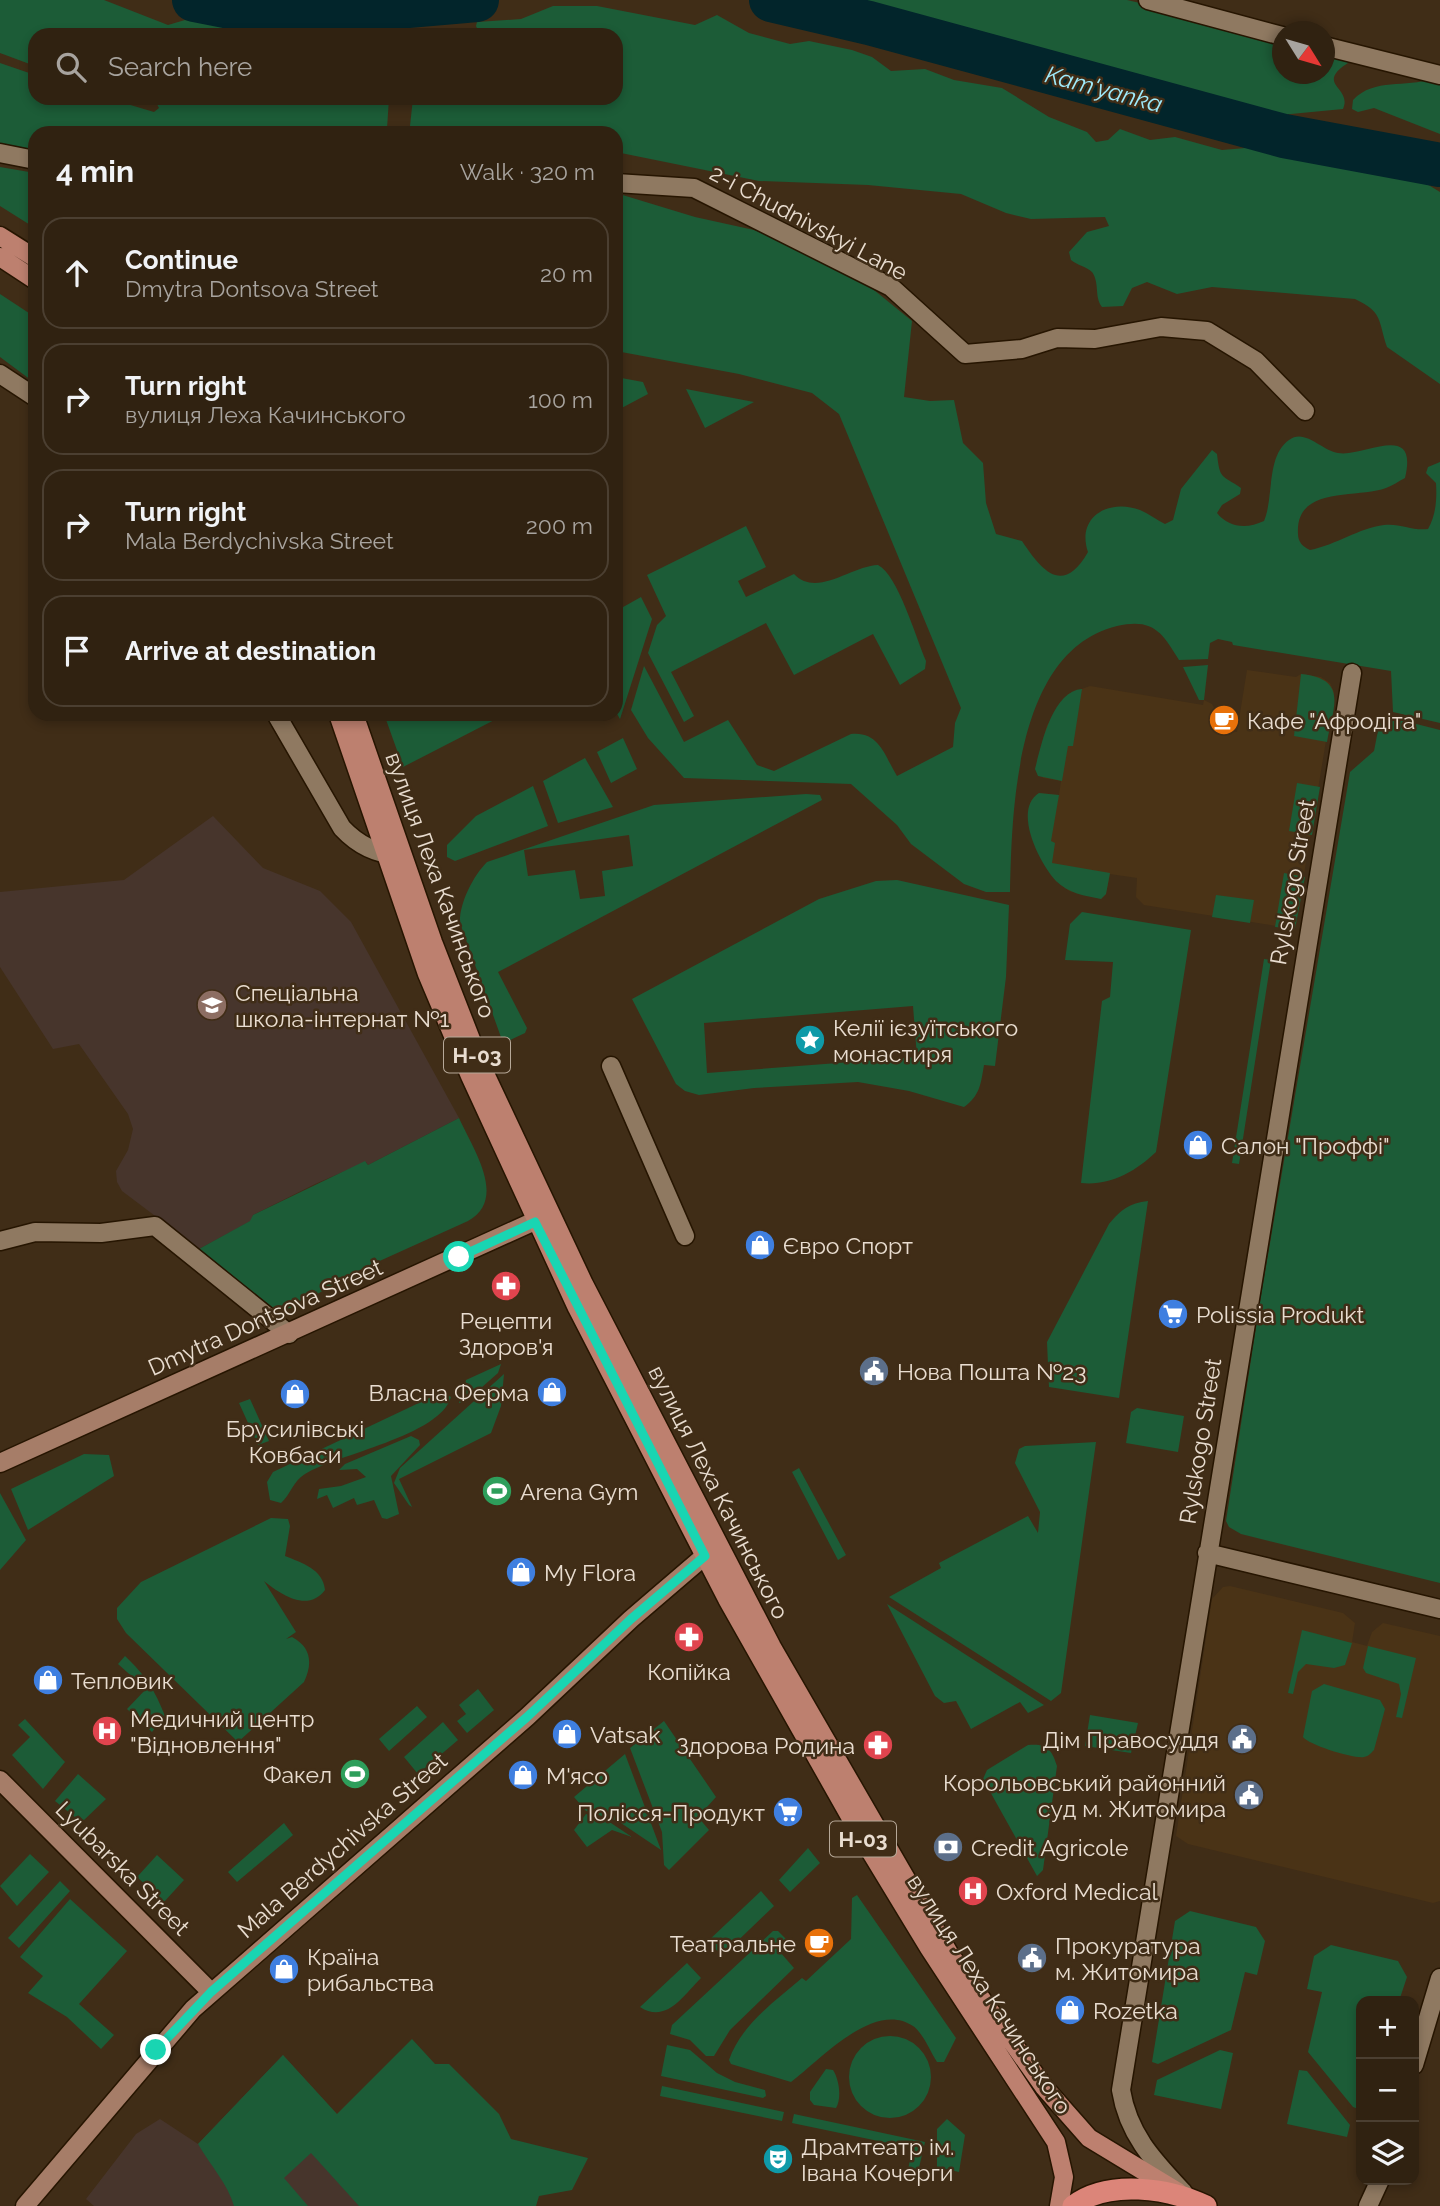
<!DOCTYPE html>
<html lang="en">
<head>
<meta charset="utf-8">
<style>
	:root { --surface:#302211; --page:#3c2f1f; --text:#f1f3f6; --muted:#a8a49f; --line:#4b3f31 }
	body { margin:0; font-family:Raleway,sans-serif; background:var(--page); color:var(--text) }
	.controls { position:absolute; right:21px; bottom:21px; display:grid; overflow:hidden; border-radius:14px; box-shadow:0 4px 10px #0003 }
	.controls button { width:63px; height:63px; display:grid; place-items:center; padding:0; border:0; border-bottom:2px solid var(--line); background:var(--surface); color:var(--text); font:35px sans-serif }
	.compass { position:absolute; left:1272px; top:21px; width:63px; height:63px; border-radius:50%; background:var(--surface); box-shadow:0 4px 10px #0003; rotate:127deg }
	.stop { position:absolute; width:21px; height:21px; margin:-16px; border:5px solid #19d5b2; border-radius:50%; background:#fff }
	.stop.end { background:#19d5b2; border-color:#fff; box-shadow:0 2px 7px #0008 }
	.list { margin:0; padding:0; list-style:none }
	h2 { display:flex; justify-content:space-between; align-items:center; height:91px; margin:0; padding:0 28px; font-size:30px }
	h2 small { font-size:23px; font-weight:400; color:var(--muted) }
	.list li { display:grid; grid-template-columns:46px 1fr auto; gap:21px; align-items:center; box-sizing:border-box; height:112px; margin:0 14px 14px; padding:0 14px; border:2px solid var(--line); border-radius:21px }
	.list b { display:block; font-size:26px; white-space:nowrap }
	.list p { margin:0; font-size:23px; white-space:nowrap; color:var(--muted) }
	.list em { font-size:23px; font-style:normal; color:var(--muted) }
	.icon { flex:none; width:38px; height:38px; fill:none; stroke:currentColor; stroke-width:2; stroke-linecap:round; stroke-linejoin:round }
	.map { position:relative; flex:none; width:1440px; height:2206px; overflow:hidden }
	.search { position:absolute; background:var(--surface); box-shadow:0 4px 10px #0003; left:28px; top:28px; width:595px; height:77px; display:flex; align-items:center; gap:18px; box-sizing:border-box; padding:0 24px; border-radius:21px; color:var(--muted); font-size:26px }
	.panel { position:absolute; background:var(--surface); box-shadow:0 4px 10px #0003; left:28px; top:126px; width:595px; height:595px; border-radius:21px }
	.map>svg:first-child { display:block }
</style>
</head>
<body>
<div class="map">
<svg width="1440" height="2206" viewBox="0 0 1440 2206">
	<rect width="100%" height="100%" fill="#402d17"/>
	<path fill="#4a3316" d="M1247,670L1296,677L1301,674L1321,677L1330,683L1334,692L1295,929L1144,905L1136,897L1137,878L1110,874L1106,894L1101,899L1069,891L1056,881L1043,862L1030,831L1028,814L1031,801L1039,793L1059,795L1061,781L1043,778L1035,769L1047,725L1068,694L1090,686L1203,705L1204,700L1212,704L1216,711L1215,729L1237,732Z
		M1230,1586L1343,1613L1355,1623L1352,1642L1367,1646L1372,1632L1383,1623L1440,1636V1901L1433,1903L1188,1844L1176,1836L1212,1599L1223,1587Z"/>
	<path fill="#47352c" d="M213,816L263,868L320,891L351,922L459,1118L368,1165L366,1162L315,1184L253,1215L251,1221L199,1249L122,1191L117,1182L116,1171L128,1150L133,1129L128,1114L79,1044L53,1049L0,967V892L124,880Z
		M283,2055L420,2206H94L86,2199L136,2134L160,2119L198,2144Z"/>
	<path fill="#1c5c37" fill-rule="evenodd" d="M0,0H104L168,25L185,20L221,26L230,35H35V66L0,53Z
		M379,0H496L426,4L417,12H410Z
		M846,0H1127L1282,36V74H1324L1325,47L1351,61C1312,85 1353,86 1343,109L1240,119L1219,117L1147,88L1018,53L998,41L960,35L944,37L888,21L883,12Z
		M553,6H597L695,25L717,15L749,33L790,44L809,41L852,50L872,57L891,71L925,69L954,80L1002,88L1049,117L1087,132L1096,142L1108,140L1120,129L1150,140L1175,137L1222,150L1338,140L1364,146L1440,192V384L1387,347C1378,320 1383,312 1355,299L1212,287L1177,294L1147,282L1132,288L1123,306L1102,307C1094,297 1100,283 1092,272C1087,267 1077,265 1071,260L1069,252L1087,232L1109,226L1105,217L1031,219L1006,213L961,194L868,185L759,181L616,152V133L413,131L410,126L413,98H616V35H480L476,26L477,22L521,19Z
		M390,23L389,35H270L336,25Z
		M0,63L35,75V98H107L154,112L159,108L156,102L140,98H389L387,129V133H35V165L0,158Z
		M1433,78H1440V134L1374,108L1358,112L1352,109L1353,100C1375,77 1405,89 1433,78Z
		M0,167L35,173V228L0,206Z
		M616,193L695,217L754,230L836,259L912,321L904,397L930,401L954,400L963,443L983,463L986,503L996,534L1022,541C1042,571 1063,596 1088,552C1076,517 1109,498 1140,510C1149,514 1157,520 1165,524L1173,520L1181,489L1212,450L1217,454C1220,480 1221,474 1241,488L1240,494L1222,505L1217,513C1229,528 1247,529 1264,521C1274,498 1266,456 1289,440C1305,428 1322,451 1338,453C1363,458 1419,420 1405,478C1399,481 1392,486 1386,488C1357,499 1295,485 1298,534C1298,542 1303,547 1310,550C1336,545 1359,528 1384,525C1400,523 1412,531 1428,529C1436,515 1437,499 1436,483L1426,473L1428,467L1440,462V723L1393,712L1391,671L1233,645L1232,642L1218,639L1210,643L1208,659L1179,660C1162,632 1153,618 1117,626C1015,651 1012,810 1010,892H986L964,884L911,844L897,825L851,784L684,778L648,738L631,710L644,666L684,742L728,720L757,765L774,771L851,734C880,731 885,757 897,776L953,747L955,723L961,708L839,414L812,393L739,374L616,351Z
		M0,294L35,317V383L0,357Z
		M616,377L643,382L648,394L616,411Z
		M686,389L754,402L705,428Z
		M746,526L766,567L738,581L746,597L794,574C817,598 851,566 878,565C898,575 916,638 926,661L925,669L900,685L873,634L794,675L766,623L671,672L694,716L684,722L648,653L657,625L666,616L647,575Z
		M641,597L652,619L620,719L616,712V611Z
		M1208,665L1204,700H1199L1183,667Z
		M1301,674C1349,679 1333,707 1327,742L1294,736Z
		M1082,689L1073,746H1068L1062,781L1038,776L1035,769C1041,746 1052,691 1082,689Z
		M384,714H506L403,767Z
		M1381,715L1440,730V1583L1241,1534L1229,1527L1226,1521L1259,1308L1350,772L1374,751Z
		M623,738L637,769L611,783L597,752Z
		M585,758L613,807L558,823L543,781Z
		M1297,783L1320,787L1312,835L1289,831Z
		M533,786L548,826L455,861L447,857V845L476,816Z
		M1039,793L1059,795L1051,841L1055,843L1052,863L1110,873L1106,894L1101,899C1085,896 1068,893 1056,881C1040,864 1012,810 1039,793Z
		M806,794L820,795L822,800L498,972L527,1028L525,1033L506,1042L502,1040L460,923C459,904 473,876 487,862L654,805ZM629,835L633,866L602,871L605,896L580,899L575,870L528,876L524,850Z
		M1284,873L1305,877L1295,929L1275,927Z
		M897,880L1009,905L1006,977L995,1066L984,1065C981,1083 980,1096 964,1107L909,1091L858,1082L754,1088L699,1095L685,1091L676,1084L632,999L819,899L876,881ZM913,1006L917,1057L707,1073L704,1023Z
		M1216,895L1254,900L1250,923L1212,917Z
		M1082,912L1191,930L1156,1152C1135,1172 1110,1186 1081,1183L1102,1001L1110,997L1113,962L1065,960L1070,924Z
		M1264,959L1271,960L1239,1164L1232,1163Z
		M459,1118C473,1149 508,1199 468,1221L353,1273L297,1306L286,1309L272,1307L199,1249L250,1221L253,1215L365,1161L368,1165Z
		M1148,1201L1119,1398L1049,1387L1047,1342L1109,1224C1121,1210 1129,1203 1148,1201Z
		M501,1364L498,1373L464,1403H459L466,1380Z
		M504,1374L501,1406L491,1433L399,1479L412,1507L409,1505L394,1483L400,1468Z
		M442,1392L451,1397C440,1436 337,1454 305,1474C293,1481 291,1494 281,1503L270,1500L267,1482L273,1472Z
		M250,1399L269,1441L258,1445L239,1403Z
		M1137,1408L1184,1416L1178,1452L1126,1443L1131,1412Z
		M411,1436L419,1440L420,1445L391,1476L399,1514L387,1519L382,1518L374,1500L357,1505L354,1498L333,1508L327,1495L317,1499L319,1489L341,1486L366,1477L357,1469L339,1470L345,1464Z
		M1096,1442L1061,1693L1051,1701L889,1597L941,1568L939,1563L1028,1516L1038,1533L1040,1512L1015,1463L1019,1449L1025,1446Z
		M84,1454L109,1455L114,1476L28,1530L11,1489Z
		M799,1468L846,1555L838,1560L792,1472Z
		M0,1493L26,1540L0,1570Z
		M271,1518L288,1519L290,1526L285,1556C302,1563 323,1569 325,1590C308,1613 280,1594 264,1581L296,1632L286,1639L292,1637C311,1647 313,1663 304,1682L238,1742L126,1633L117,1619V1608L141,1582Z
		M887,1604L1044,1705L1028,1713L1020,1702L971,1729L956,1701L944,1703L935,1696Z
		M1302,1630L1352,1643L1345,1665L1334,1668L1306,1664L1298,1672L1293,1694L1288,1693Z
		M1368,1646L1416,1658L1402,1718L1396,1717L1401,1694L1399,1684L1366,1673L1363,1668Z
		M125,1656C145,1675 155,1690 165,1716L152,1732L127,1709L146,1689L118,1664Z
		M1324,1684L1380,1700L1385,1709L1374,1750C1371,1753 1369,1756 1364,1757C1354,1759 1309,1745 1303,1737L1312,1691Z
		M478,1689L494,1710L467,1733L457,1721L466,1714L459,1705Z
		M417,1706L427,1717L389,1751L379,1739Z
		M1090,1715L1138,1723L1131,1753L1085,1746Z
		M25,1719L65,1762L43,1789L12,1755L30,1737L18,1725Z
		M664,1721L716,1797L698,1817L709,1830L669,1870L664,1865L662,1832L630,1748Z
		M443,1722L458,1740L418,1774L404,1757Z
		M1028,1745C1046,1743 1052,1749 1057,1766L1043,1870L1037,1876L983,1779L987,1770Z
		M625,1754L661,1850L618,1821L586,1811L574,1797Z
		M78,1774L106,1799L84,1820L76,1818L55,1801Z
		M586,1814L611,1823L632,1837L612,1830L587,1847L574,1830Z
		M284,1823L293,1835L237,1882L228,1872Z
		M808,1848L820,1863L790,1892L779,1880Z
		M30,1854L49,1872L17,1906L0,1886Z
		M157,1855L184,1880L164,1902L137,1877Z
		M60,1881L70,1891L19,1948L8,1938Z
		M761,1891L774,1906L722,1956L708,1941Z
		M857,1895L956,2038L944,2062H937C930,2051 923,2033 913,2026C874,1999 818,2062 791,2082L731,2064L729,2060C741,2025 775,2001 802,1978L806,1981L851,1939L852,1898Z
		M70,1899L127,1951L79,2004L114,2035L101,2049L67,2017L28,1993L43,1976L20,1957Z
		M1190,1911L1256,1927L1265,1941L1257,1975L1245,1972L1231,2030L1158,2064L1152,2062L1175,1921Z
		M773,1931H778L790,1943L780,1952L794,1968L730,2030L714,2056H706L690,2040L670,2034L672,2025Z
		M1331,1945L1398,1961L1407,1977L1399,2001H1361V2110L1353,2107L1308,2052L1322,1992L1307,1989L1314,1956Z
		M687,1963L701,1978C683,1996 666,2024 640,2007Z
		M849 2077a41 41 0 1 1 82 0a41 41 0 1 1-82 0Z
		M412,2039L435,2064H449L499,2114L511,2139L588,2158L572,2190L539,2196L536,2206H359L311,2153L284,2178L308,2206H234C228,2184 210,2165 198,2144L283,2055L337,2114Z
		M667,2045L690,2050L717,2073L735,2082L765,2090L766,2096L763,2098L661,2076Z
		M1220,2050L1233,2053L1221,2109L1154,2095L1157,2080Z
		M826,2069L833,2070C839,2079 842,2098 836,2108L814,2105L810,2100V2092Z
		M1299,2070L1307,2071L1350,2125L1347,2137L1287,2124Z
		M662,2086L784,2112L782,2121L660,2096Z
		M794,2114L925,2142L918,2172L908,2170L912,2148L792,2123Z
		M947,2119L965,2135L959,2172L937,2167V2129Z"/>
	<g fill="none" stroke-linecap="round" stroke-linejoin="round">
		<path stroke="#02252b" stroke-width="44" d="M194,0L281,17L477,0
			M771,0L869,23L1284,136L1440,165"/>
		<g stroke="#261501" stroke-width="21">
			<path id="street" d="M1148,0L1282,36
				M1324,46L1440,75
				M0,153L35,160
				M616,183L694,188L891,287L965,354L1022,349L1057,338L1095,339L1161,327L1207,331L1256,361L1305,411
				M0,374L35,397
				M276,714L342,828C357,844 375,854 398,855
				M611,1066L685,1236
				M0,1241L35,1232L101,1233L155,1226L289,1334
				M1207,1553L1440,1609
				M1414,2065L1440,1978
				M1183,2192C1153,2160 1128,2134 1121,2090L1352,673
				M1368,2206L1380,2180"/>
		</g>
		<g stroke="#261501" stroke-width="21">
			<path id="secondary" d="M0,1463L548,1215
				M0,1780L211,1992
				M25,2206L193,2009L527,1717L631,1619L715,1547"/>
		</g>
		<g stroke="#261501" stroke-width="21">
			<path id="primary" d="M0,236L35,258
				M0,257L35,280
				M338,714L427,974L470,1076L577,1308L727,1599L861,1836L929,1948L1056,2142L1064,2177L1059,2206
				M354,714L433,942L481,1065L584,1284L772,1647L949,1953L1044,2087L1089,2138L1178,2192"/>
		</g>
		<g stroke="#261501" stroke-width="24">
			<path id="highway" d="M1073,2206C1108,2179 1169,2188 1206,2206"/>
		</g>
		<use href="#street" stroke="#8f7961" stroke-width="18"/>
		<use href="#secondary" stroke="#a67d68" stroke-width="18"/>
		<use href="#primary" stroke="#bd806f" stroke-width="18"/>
		<use href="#highway" stroke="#dc8579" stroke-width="21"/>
	</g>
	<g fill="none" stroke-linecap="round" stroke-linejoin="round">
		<path stroke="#19d5b2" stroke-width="9" d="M156,2050L211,1992L527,1717L631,1619L705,1556L535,1222L459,1257"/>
	</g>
	<defs>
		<g id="cafe-disc" transform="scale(1.575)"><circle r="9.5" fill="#e8710a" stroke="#402d17"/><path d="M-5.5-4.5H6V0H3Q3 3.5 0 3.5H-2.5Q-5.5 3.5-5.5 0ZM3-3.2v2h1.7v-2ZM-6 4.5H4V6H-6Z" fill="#fff"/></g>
		<g id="school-disc" transform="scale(1.575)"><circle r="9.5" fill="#8d6e63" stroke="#402d17"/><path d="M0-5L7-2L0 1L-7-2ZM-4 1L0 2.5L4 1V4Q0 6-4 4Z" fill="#fff"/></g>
		<g id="sight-disc" transform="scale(1.575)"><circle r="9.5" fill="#0f9aa8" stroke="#402d17"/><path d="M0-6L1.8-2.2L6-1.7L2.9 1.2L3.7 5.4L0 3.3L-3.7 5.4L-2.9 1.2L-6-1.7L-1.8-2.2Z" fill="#fff"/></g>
		<g id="shop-disc" transform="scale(1.575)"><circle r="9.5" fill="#3f7fe0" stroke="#402d17"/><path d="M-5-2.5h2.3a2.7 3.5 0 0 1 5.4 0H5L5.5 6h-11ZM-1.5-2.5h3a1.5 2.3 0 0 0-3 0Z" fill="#fff"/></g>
		<g id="pharmacy-disc" transform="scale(1.575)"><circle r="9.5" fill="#e0444e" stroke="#402d17"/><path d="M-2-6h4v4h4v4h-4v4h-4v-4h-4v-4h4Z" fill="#fff"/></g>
		<g id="supermarket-disc" transform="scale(1.575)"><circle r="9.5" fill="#3f7fe0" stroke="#402d17"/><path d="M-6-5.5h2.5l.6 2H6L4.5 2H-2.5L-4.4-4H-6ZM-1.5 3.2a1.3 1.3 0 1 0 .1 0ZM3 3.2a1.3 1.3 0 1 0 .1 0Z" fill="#fff"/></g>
		<g id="civic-disc" transform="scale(1.575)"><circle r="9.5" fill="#5c6f8a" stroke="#402d17"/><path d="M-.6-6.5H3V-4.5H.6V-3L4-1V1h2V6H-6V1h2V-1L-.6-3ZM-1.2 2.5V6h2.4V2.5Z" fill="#fff"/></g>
		<g id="stadium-disc" transform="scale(1.575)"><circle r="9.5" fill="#2e9e5b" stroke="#402d17"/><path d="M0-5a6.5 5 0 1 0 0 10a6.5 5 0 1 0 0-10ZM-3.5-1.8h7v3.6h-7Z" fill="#fff"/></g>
		<g id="hospital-disc" transform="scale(1.575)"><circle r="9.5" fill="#e0444e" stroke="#402d17"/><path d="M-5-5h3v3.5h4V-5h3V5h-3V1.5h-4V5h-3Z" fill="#fff"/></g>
		<g id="bank-disc" transform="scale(1.575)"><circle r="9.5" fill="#5c6f8a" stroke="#402d17"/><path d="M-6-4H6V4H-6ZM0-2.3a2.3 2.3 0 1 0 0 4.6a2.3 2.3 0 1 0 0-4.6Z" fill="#fff"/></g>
		<g id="theatre-disc" transform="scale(1.575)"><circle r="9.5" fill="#0f9aa8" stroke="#402d17"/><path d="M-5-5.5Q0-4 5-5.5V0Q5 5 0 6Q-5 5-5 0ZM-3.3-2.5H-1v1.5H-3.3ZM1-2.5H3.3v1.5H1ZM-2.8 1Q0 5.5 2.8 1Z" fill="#fff"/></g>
	</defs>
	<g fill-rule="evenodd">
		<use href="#cafe-disc" x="1224" y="720"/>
		<use href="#school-disc" x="212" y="1005"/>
		<use href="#sight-disc" x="810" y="1040"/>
		<use href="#shop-disc" x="1198" y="1145"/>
		<use href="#shop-disc" x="760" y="1245"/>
		<use href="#pharmacy-disc" x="506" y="1286"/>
		<use href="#supermarket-disc" x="1173" y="1314"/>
		<use href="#civic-disc" x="874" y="1371"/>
		<use href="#shop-disc" x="552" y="1392"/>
		<use href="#shop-disc" x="295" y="1394"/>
		<use href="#stadium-disc" x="497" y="1491"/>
		<use href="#shop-disc" x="521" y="1572"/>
		<use href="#pharmacy-disc" x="689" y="1637"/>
		<use href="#shop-disc" x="48" y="1680"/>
		<use href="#hospital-disc" x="107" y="1731"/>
		<use href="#shop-disc" x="567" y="1734"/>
		<use href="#civic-disc" x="1242" y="1739"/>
		<use href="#pharmacy-disc" x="878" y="1745"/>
		<use href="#stadium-disc" x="355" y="1774"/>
		<use href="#shop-disc" x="523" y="1775"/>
		<use href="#civic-disc" x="1249" y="1795"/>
		<use href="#supermarket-disc" x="788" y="1812"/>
		<use href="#bank-disc" x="948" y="1847"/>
		<use href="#hospital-disc" x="973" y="1891"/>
		<use href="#cafe-disc" x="819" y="1943"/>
		<use href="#civic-disc" x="1032" y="1958"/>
		<use href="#shop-disc" x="284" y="1969"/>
		<use href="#shop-disc" x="1070" y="2010"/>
		<use href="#theatre-disc" x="778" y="2159"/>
	</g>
	<g text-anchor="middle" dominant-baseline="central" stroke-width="5" stroke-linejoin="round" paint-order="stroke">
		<g fill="#402d17" stroke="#b6a898" stroke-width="2">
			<rect x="444" y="1037.5" width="66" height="35" rx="5"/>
			<rect x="830" y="1821.5" width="66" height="35" rx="5"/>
		</g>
		<g font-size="21" font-weight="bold" fill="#e9ddd0">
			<text x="477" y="1055">Н-03</text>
			<text x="863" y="1839">Н-03</text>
		</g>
		<g font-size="23" fill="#e9ddd0" stroke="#402d17">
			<text transform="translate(809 222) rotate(28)">2-i Chudnivskyi Lane</text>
			<text transform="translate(1292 882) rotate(-80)">Rylskogo Street</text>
			<text transform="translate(441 885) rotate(70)">вулиця Леха Качинського</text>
			<text transform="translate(265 1317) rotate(-24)">Dmytra Dontsova Street</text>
			<text transform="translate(1200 1441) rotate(-81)">Rylskogo Street</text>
			<text transform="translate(719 1492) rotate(63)">вулиця Леха Качинського</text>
			<text transform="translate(342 1845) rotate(-41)">Mala Berdychivska Street</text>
			<text transform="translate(123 1868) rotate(45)">Lyubarska Street</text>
			<text transform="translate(990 1994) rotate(57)">вулиця Леха Качинського</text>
		</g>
		<g font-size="23" fill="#e9ddd0" stroke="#402d17" text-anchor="start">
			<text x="1247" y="720">Кафе "Афродіта"</text>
			<text x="235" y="992">Спеціальна<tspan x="235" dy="26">школа-інтернат №1</tspan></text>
			<text x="833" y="1027">Келії ієзуїтського<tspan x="833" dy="26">монастиря</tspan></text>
			<text x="1221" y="1145">Салон "Проффі"</text>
			<text x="783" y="1245">Євро Спорт</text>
			<text x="1196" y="1314">Polissia Produkt</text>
			<text x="506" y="1320" text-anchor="middle">Рецепти<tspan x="506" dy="26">Здоров'я</tspan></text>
			<text x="897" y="1371">Нова Пошта №23</text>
			<text x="529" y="1392" text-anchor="end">Власна Ферма</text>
			<text x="295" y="1428" text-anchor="middle">Брусилівські<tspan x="295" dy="26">Ковбаси</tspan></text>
			<text x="520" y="1491">Arena Gym</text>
			<text x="544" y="1572">My Flora</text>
			<text x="689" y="1671" text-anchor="middle">Копійка</text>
			<text x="71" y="1680">Тепловик</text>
			<text x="130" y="1718">Медичний центр<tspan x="130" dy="26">"Відновлення"</tspan></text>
			<text x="590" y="1734">Vatsak</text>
			<text x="1219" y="1739" text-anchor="end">Дім Правосуддя</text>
			<text x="855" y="1745" text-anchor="end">Здорова Родина</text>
			<text x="332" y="1774" text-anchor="end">Факел</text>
			<text x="546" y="1775">М'ясо</text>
			<text x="1226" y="1782" text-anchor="end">Корольовський районний<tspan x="1226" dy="26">суд м. Житомира</tspan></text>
			<text x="765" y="1812" text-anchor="end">Полісся-Продукт</text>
			<text x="971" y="1847">Credit Agricole</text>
			<text x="996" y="1891">Oxford Medical</text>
			<text x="796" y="1943" text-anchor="end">Театральне</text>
			<text x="1055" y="1945">Прокуратура<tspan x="1055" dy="26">м. Житомира</tspan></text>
			<text x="307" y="1956">Країна<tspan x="307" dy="26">рибальства</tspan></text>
			<text x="1093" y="2010">Rozetka</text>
			<text x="801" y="2146">Драмтеатр ім.<tspan x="801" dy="26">Івана Кочерги</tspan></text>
		</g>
		<g font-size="24" font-style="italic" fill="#9febfc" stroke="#402d17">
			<text transform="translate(1104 89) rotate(15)">Kam'yanka</text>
		</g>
	</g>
</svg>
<div class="controls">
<button>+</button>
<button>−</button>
<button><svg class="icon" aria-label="layers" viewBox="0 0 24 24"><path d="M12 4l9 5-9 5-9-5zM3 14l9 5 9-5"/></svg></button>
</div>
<svg class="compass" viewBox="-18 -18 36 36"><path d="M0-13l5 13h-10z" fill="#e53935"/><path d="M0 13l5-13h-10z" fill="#a8a49f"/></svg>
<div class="stop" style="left:459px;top:1257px"></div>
<div class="stop end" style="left:156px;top:2050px"></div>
<div class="search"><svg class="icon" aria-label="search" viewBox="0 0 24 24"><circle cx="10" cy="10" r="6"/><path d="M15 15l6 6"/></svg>Search here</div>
<section class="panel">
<h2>4 min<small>Walk · 320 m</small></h2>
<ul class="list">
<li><svg class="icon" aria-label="ahead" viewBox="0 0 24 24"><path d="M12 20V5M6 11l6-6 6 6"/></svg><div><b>Continue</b><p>Dmytra Dontsova Street</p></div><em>20 m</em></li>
<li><svg class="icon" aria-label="right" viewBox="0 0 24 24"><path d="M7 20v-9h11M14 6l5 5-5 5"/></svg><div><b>Turn right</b><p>вулиця Леха Качинського</p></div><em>100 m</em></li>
<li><svg class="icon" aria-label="right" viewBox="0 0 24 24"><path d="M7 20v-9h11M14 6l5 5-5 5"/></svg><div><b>Turn right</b><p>Mala Berdychivska Street</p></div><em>200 m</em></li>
<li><svg class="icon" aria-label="arrive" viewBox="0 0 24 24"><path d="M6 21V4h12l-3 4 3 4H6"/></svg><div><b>Arrive at destination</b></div></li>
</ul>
</section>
</div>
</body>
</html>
